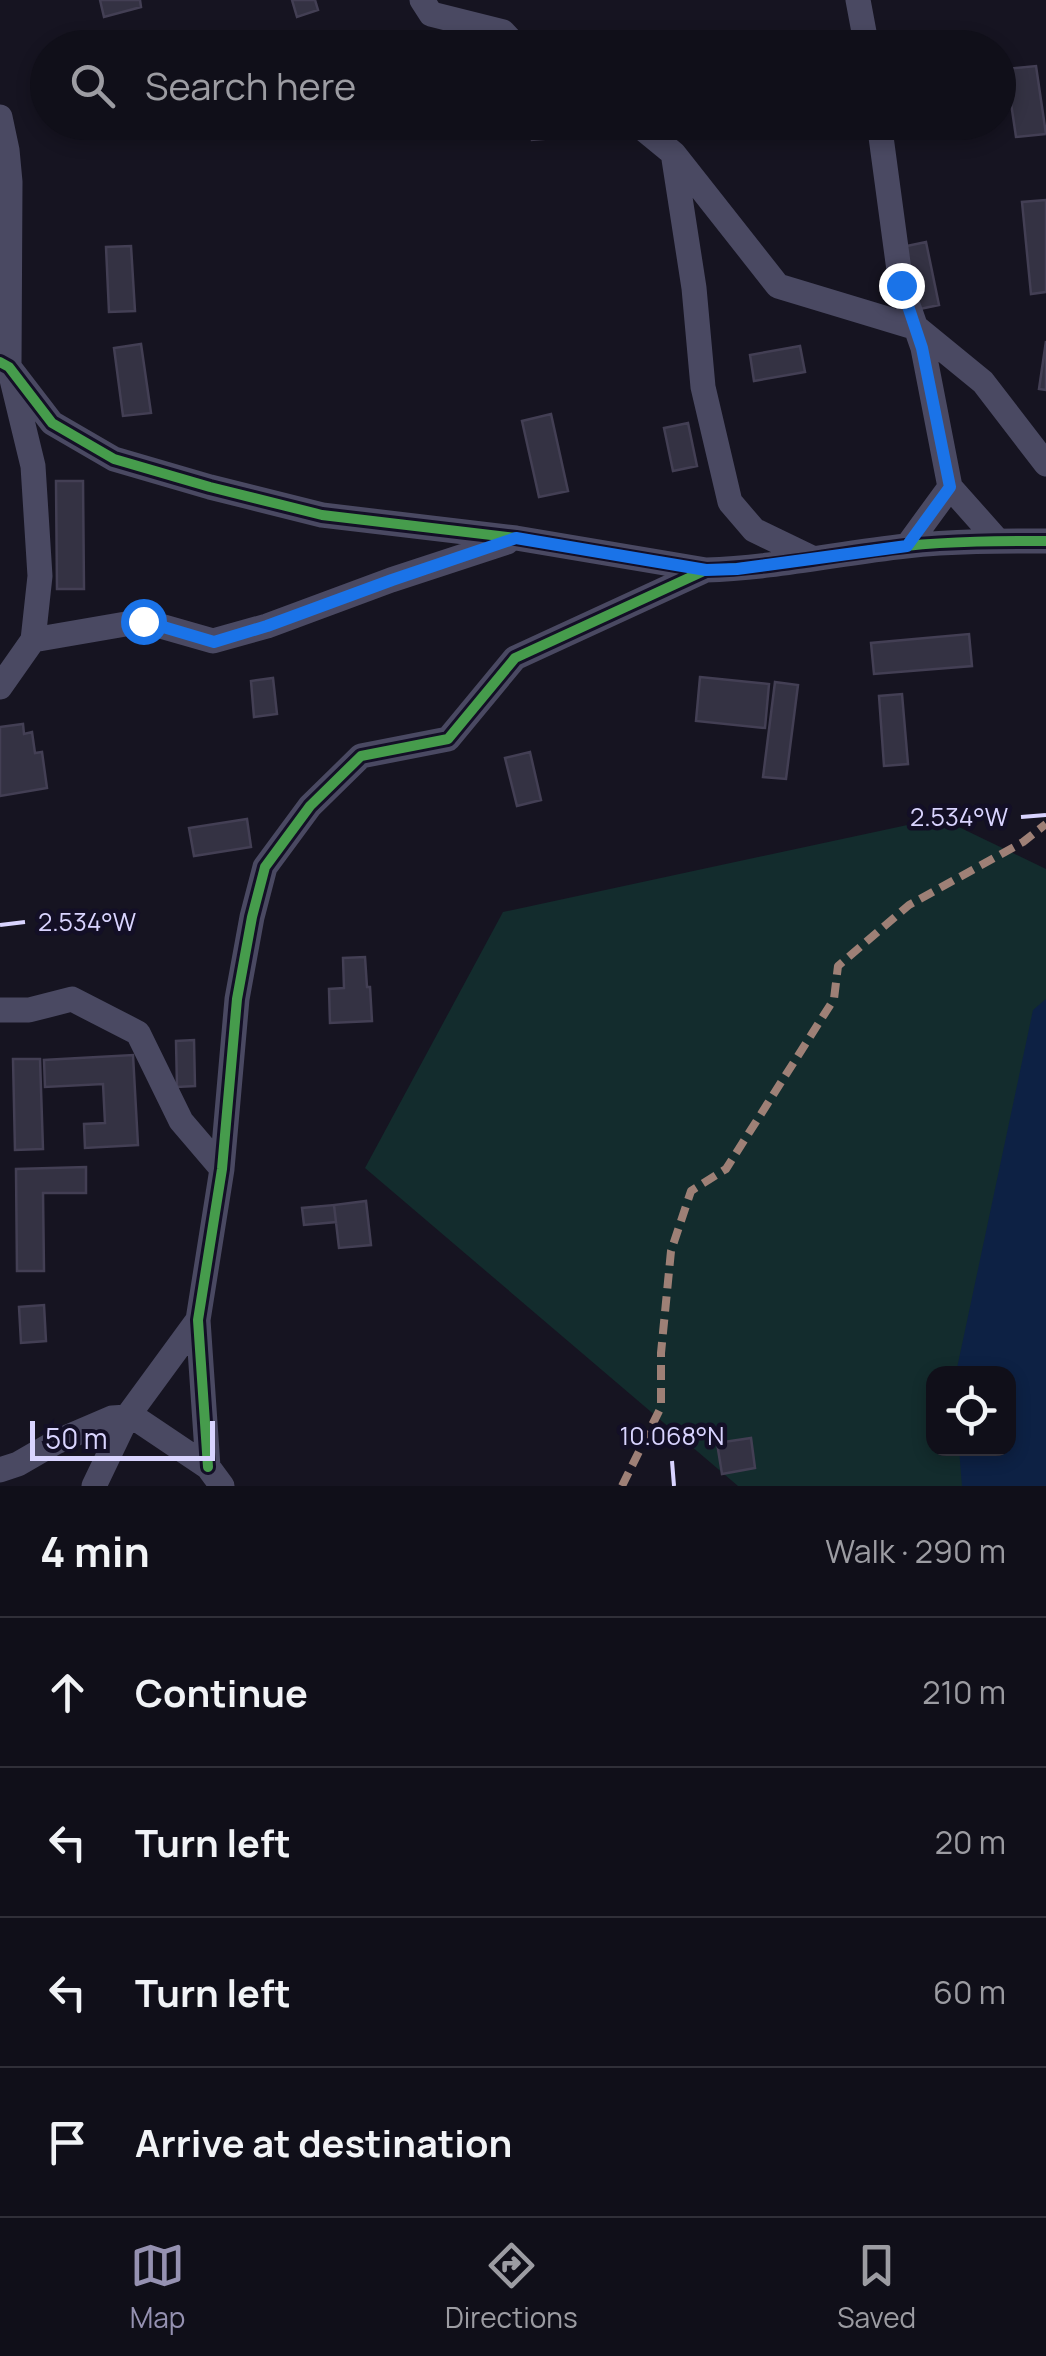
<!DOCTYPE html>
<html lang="en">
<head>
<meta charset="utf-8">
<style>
	:root { --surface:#100f19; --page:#1e1d26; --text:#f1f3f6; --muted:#9c9ca2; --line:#302f38; --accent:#9591b1 }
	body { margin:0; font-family:Manrope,sans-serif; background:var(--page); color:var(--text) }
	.controls { position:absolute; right:30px; bottom:30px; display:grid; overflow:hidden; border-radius:20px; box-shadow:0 5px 15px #0003 }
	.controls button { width:90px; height:90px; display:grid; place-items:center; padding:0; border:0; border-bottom:2px solid var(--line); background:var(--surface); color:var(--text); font:50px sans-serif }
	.scale { position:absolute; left:30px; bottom:25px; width:185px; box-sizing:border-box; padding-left:10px; border:5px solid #d9d4ff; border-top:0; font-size:28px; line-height:35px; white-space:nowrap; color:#d9d4ff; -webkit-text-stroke:8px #130f26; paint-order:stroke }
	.stop { position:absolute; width:30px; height:30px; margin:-22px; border:8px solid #1a73e8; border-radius:50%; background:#fff }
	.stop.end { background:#1a73e8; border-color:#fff; box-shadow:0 2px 10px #0008 }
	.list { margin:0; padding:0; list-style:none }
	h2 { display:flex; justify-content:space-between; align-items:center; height:130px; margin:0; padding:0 40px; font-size:42px }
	h2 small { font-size:32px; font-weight:400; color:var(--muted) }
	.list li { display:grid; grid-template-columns:65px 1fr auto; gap:30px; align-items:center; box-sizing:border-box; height:150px; padding:0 40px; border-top:2px solid var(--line) }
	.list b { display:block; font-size:38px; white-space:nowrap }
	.list em { font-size:32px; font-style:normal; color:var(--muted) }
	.icon { flex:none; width:55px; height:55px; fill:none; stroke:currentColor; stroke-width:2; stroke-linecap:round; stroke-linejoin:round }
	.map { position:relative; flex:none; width:1046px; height:1486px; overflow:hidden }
	.search { position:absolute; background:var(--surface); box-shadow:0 5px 15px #0003; left:30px; right:30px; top:30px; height:110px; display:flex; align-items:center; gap:25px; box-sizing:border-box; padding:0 35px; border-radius:55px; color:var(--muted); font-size:38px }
	.sheet { height:730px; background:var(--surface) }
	nav { display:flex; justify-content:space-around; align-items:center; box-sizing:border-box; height:140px; border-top:2px solid var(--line); background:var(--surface); font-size:28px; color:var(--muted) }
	nav a { display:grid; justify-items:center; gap:5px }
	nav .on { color:var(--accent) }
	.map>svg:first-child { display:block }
</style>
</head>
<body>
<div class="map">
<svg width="1046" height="1486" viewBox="0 0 1046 1486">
	<rect width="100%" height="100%" fill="#161421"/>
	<path fill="#132c2d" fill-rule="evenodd" d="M940,818L1046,869V1486H738L365,1168L503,912ZM934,1374H1008V1448H934Z"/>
	<path fill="#0d2144" d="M1046,999V1486H962L959,1449L1008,1448V1374L956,1373L1033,1010Z"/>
	<path fill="#343243" stroke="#433f54" stroke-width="2.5" d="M100,0H140L141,7L104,17Z
		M292,0H315L318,10L297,17Z
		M1036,66L1046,134L1016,137L1006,69Z
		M531,122H563L565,137L532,140Z
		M1046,200V292L1031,294L1022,202Z
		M926,242L939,305L915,310L902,247Z
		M131,246L135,311L109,312L106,247Z
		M1046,341V390L1039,389Z
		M141,344L151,413L123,416L114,348Z
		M800,346L805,372L754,381L750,355Z
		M551,414L568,491L539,497L522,421Z
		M688,423L697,466L673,471L664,428Z
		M56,481H83L84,589H57Z
		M969,634L972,666L874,674L871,643Z
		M700,677L769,684L765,728L696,721Z
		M273,678L277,714L254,717L251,681Z
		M775,682L798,685L786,779L763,777Z
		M902,694L908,764L884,766L879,696Z
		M23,724L24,734L32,732L35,753L42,752L47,788L0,796V727Z
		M530,752L541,800L517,806L505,758Z
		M247,819L251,847L194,856L189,828Z
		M365,957L367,987H370L372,1021L330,1023L329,989L344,988L343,958Z
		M194,1040L195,1086L177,1087L176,1041Z
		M133,1055L138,1145L85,1148L84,1124L105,1123L103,1084L45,1087L44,1060Z
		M13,1059H40L43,1149L15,1150Z
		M86,1167V1193H43L44,1271H17L16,1169Z
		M366,1201L371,1245L339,1248L334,1205Z
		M334,1205L336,1222L304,1225L302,1208Z
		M44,1305L46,1341L21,1343L19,1307Z
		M751,1438L755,1468L722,1474L717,1443Z"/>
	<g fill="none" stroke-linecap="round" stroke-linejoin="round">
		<path stroke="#4a4962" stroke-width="25" d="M422,0L431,14L503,32L518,48
			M858,0L867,48
			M0,117L7,150L10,182L9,367L33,466L40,576L33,640L0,687
			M635,122L674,154L778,286L917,328L983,382L1046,464
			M879,122L901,285L923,348L950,487L998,541
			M674,159L694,288L703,387L730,502L754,530L812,558
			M0,362L9,367L52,423L114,459L210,487L322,515L516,538L706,570C774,568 840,553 906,546C953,541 1000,541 1046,541
			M907,546L950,487
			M33,640L143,621L213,641L267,626L391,580L507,542
			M0,1010H29L72,999L138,1033L181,1121L222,1169
			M208,1467L198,1320L222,1169L237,999L252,917L265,867L310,806L361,756L448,739L515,658L706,570
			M0,1470L18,1464L56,1442L112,1418L127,1417L141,1422L208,1467L222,1486
			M94,1486L127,1417L198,1320"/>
		<path stroke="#9e8076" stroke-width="8" stroke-dasharray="15 8" stroke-linecap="butt" d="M622,1486L661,1407V1353L671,1251L691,1191L726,1169L834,999L838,966L909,905L1023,842L1046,824"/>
		<g stroke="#130f26" stroke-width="16">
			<path id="cycleway" d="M0,362L9,367L52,423L114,459L210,487L322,515L516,538L706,570C774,568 840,553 906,546C953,541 1000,541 1046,541
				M208,1467L198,1320L222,1169L237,999L252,917L265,867L310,806L361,756L448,739L515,658L706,570"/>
		</g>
		<use href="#cycleway" stroke="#469c4c" stroke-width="10"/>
	</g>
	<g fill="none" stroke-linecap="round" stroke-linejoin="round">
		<path stroke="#1a73e8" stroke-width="12" d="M143,621L214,642L267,626L392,580L516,538L706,570L737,569L907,546L950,487L922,348L901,285"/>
	</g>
	<path fill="none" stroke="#d9d4ff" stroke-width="4" d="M1021,817L1046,815M0,925L25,922M672,1461L674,1486"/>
	<g font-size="25" text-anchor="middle" fill="#d9d4ff" stroke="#130f26" stroke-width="9" stroke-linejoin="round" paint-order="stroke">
		<text x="959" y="826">2.534°W</text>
		<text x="87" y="931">2.534°W</text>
		<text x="672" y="1445">10.068°N</text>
	</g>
</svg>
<div class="controls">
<button><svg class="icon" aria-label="locate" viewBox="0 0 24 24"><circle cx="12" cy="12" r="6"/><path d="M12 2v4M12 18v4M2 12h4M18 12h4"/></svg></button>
</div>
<div class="scale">50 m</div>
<div class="stop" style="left:143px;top:621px"></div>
<div class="stop end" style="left:901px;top:285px"></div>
<div class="search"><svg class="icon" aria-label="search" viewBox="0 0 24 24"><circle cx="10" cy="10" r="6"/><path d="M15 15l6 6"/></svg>Search here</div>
</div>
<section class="sheet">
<h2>4 min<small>Walk · 290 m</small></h2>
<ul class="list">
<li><svg class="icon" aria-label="ahead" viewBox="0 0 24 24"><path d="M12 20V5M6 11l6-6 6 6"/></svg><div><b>Continue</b></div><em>210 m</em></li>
<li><svg class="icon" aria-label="left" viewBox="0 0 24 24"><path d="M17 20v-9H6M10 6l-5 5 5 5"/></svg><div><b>Turn left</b></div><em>20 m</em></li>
<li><svg class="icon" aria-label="left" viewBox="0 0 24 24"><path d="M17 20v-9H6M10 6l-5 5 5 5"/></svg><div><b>Turn left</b></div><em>60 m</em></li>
<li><svg class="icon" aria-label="arrive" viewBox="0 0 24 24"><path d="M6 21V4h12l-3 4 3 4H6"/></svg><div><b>Arrive at destination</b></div></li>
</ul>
</section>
<nav>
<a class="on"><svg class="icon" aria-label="map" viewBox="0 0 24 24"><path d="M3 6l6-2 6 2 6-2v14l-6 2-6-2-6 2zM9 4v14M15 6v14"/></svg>Map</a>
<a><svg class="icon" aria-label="directions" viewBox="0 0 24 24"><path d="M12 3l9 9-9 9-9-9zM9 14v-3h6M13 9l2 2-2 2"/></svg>Directions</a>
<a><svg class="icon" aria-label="saved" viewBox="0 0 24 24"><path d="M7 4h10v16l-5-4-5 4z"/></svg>Saved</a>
</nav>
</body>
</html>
